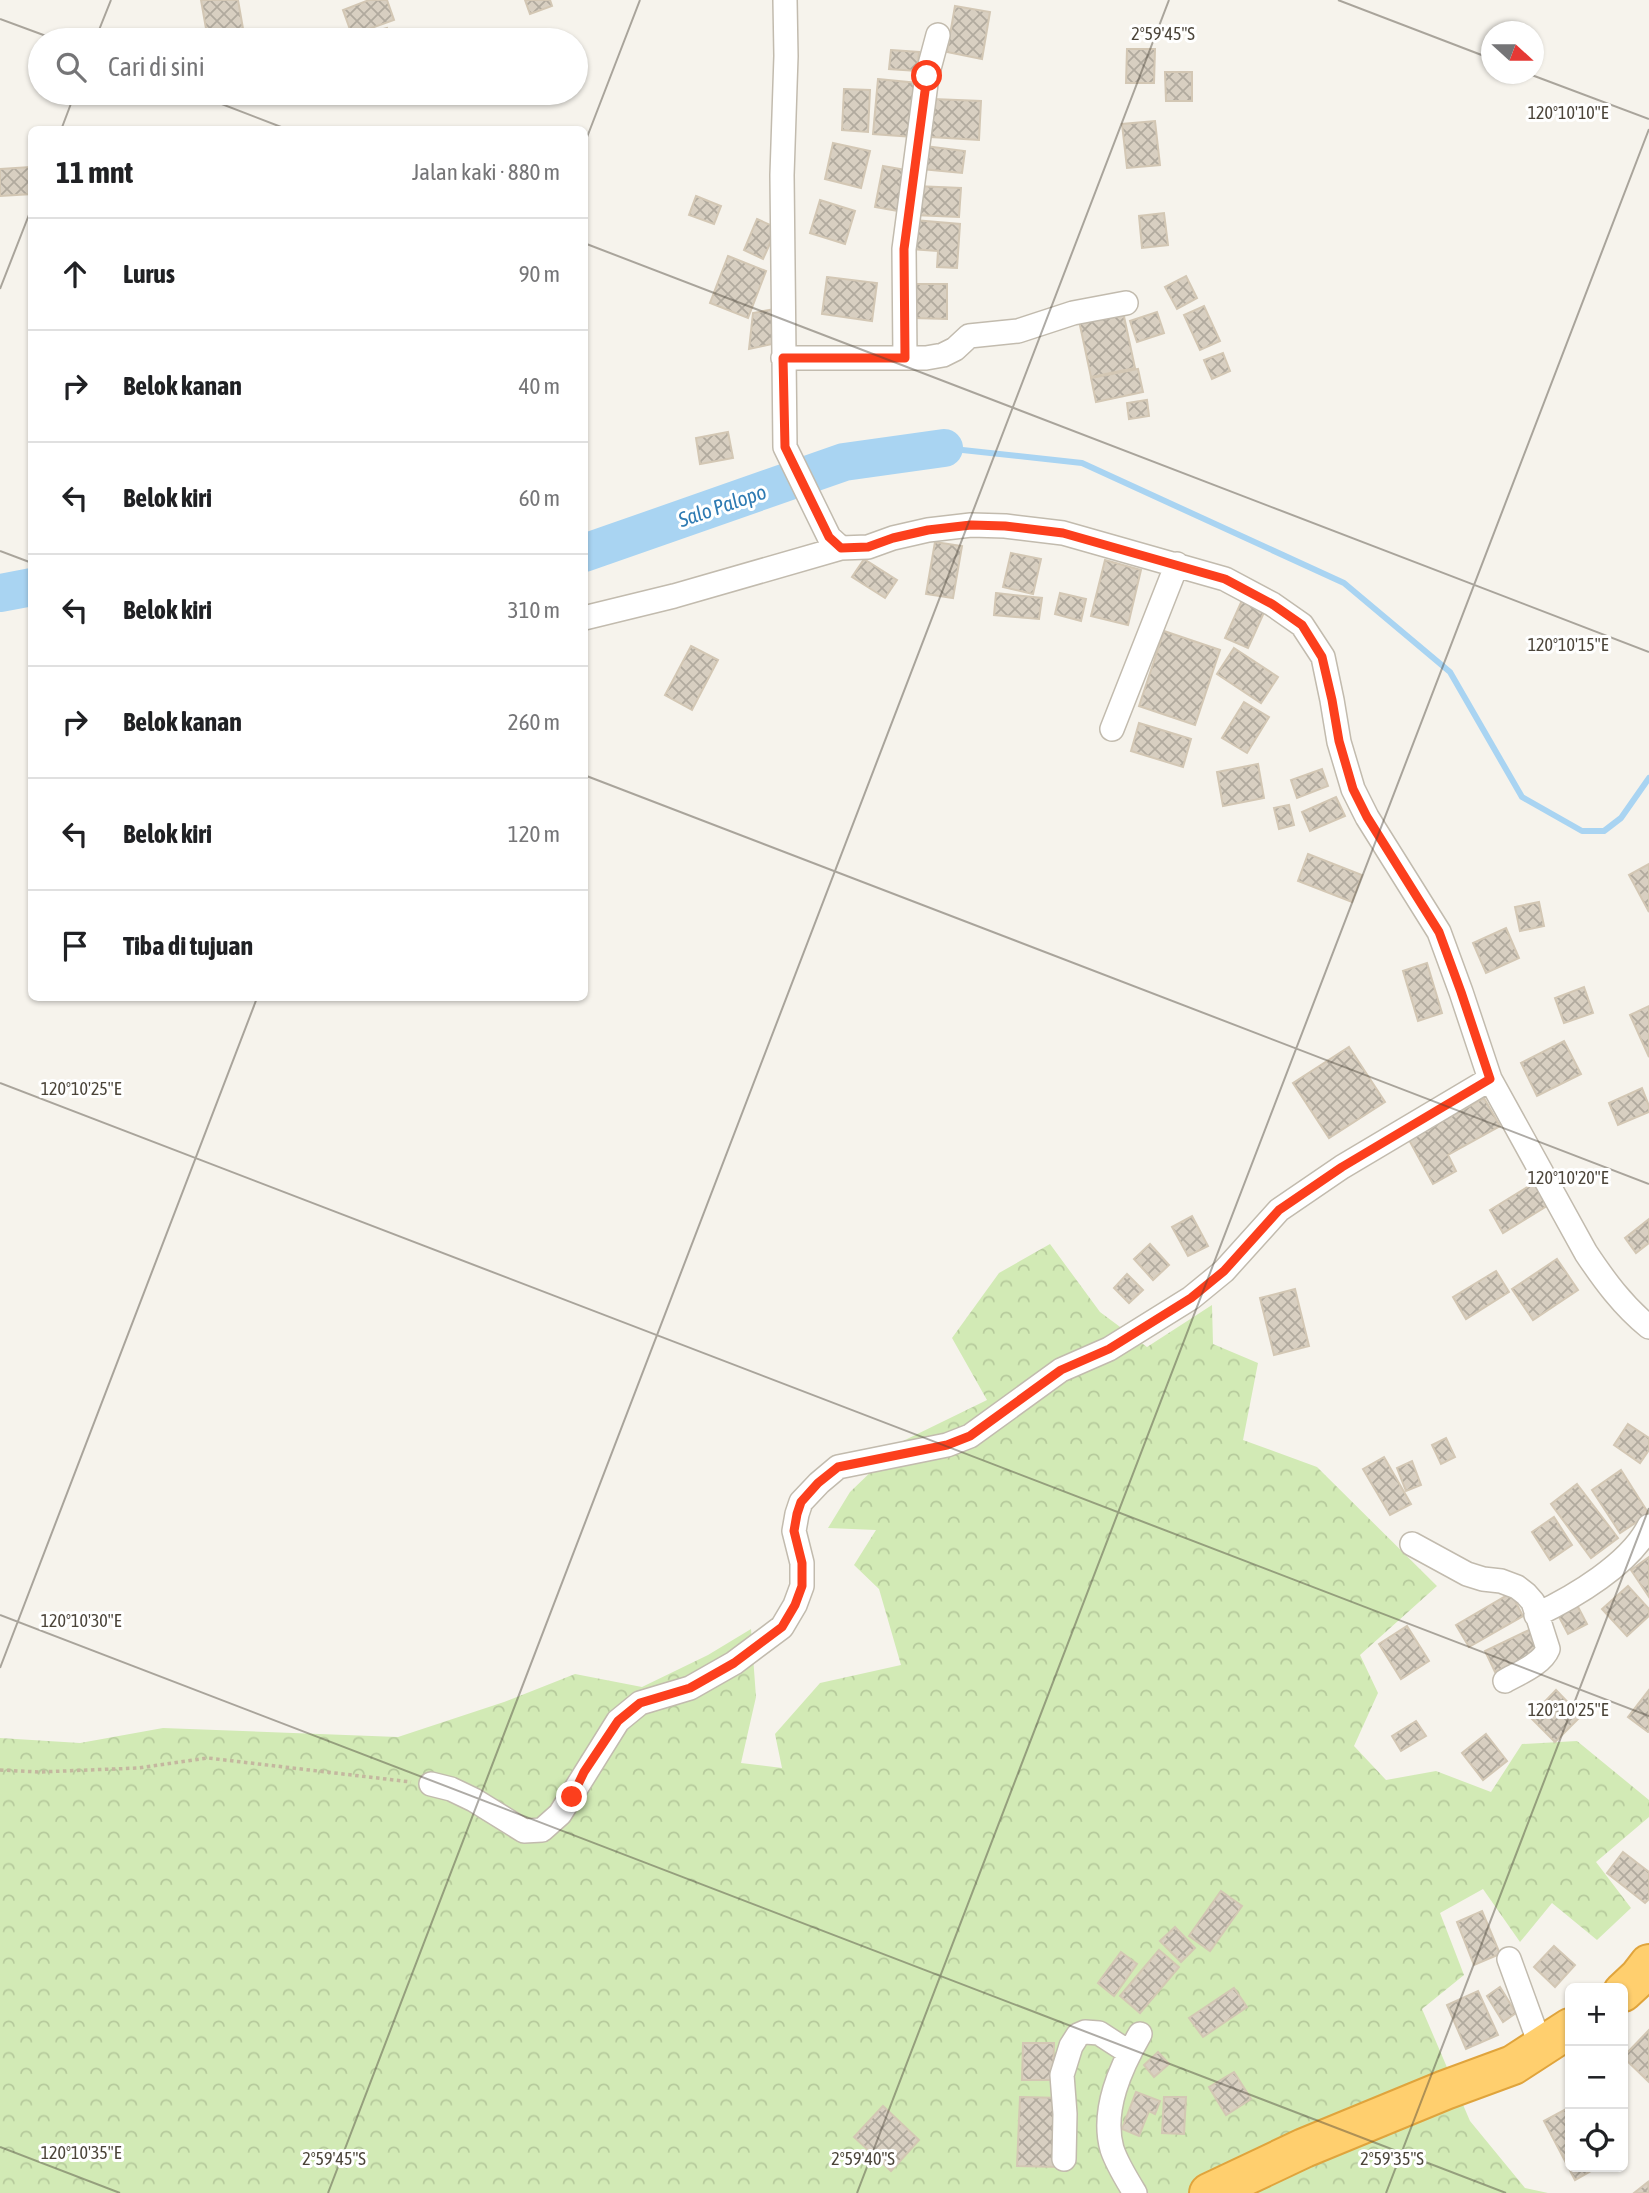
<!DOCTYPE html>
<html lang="id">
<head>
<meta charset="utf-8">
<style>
	:root { --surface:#fff; --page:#f6f6f6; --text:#202124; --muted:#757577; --line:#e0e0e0 }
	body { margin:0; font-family:"Asap Condensed",sans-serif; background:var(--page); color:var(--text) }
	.controls { position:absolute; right:21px; bottom:21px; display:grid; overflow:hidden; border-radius:10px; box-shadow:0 2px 5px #0004 }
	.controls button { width:63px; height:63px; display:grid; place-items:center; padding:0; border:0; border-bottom:2px solid var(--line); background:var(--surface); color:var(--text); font:35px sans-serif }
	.compass { position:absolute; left:1481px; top:21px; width:63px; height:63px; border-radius:50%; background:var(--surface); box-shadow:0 2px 5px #0004; rotate:111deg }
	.stop { position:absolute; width:21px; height:21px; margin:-16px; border:5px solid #fc3f1d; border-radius:50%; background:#fff }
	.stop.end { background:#fc3f1d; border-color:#fff; box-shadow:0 2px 7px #0008 }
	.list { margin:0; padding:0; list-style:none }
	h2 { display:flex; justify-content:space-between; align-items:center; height:91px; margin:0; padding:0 28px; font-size:30px }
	h2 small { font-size:23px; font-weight:400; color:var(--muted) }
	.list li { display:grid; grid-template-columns:46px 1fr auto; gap:21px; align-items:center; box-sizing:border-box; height:112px; padding:0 28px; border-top:2px solid var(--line) }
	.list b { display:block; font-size:26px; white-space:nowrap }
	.list em { font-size:23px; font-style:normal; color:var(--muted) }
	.icon { flex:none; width:38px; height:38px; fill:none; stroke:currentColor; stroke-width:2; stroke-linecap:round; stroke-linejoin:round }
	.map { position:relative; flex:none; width:1649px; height:2193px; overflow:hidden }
	.search { position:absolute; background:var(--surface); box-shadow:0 2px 5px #0004; left:28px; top:28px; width:560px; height:77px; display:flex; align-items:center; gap:18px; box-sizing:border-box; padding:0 24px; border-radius:38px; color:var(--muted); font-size:26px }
	.panel { position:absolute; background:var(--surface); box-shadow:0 2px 5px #0004; left:28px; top:126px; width:560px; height:875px; border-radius:10px }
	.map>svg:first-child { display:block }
</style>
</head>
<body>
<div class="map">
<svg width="1649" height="2193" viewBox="0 0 1649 2193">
	<defs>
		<pattern id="forest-crowns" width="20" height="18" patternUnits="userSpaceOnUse" patternTransform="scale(1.75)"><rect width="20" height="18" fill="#d2eab5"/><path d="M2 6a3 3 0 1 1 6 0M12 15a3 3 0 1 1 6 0" fill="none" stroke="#b6ca9c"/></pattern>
		<pattern id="building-cross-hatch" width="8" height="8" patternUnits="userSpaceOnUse" patternTransform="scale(1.75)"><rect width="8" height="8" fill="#d8cfc1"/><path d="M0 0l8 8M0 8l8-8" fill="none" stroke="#b1aa9e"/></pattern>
	</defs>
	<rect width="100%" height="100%" fill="#f6f3ec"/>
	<path fill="url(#forest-crowns)" d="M1050,1244L1100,1312L1147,1347L1212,1305L1213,1344L1258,1363L1243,1440L1317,1467L1437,1586L1360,1655L1378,1693L1354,1746L1386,1780L1436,1771L1491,1792L1522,1744L1577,1741L1649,1800V1817L1596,1862L1631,1908L1597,1940L1552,1903L1520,1942L1483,1889L1440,1913L1464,1975L1422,2009L1470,2121L1525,2188L1548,2193H0V1738L80,1743L163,1728L398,1737L504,1702L575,1674L642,1687L708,1655L751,1629L756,1697L741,1763L782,1768L775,1734L820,1683L901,1665L879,1589L854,1565L876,1530L828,1528L850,1492L903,1441L987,1400L952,1338L999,1273Z"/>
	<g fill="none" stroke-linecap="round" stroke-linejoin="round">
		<path stroke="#a9d4f2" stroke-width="6" d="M944,448L1082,463L1344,583L1450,672L1522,797L1582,831H1604L1621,818L1649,778"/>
		<path stroke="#a9d4f2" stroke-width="38" d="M584,553L844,462L944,448
			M0,593L32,587"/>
	</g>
	<path fill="url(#building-cross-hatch)" stroke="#d3c7b4" stroke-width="2" d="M201,0H238L245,40H208Z
		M369,0H387L394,20L352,35L343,10Z
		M525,0H550L552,6L530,14Z
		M955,6L990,12L982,59L947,52Z
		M387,28L390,40H363L361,35Z
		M1127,49H1155L1154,83H1126Z
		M891,50L919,52L917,71L889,69Z
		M1165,72H1192V101H1166Z
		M878,79L918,83L913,137L873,134Z
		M844,89L870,90L868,132L842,130Z
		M933,99L981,101L979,140L931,137Z
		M1155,121L1160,165L1127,168L1122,124Z
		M833,143L870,151L861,188L825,179Z
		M925,146L965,151L962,173L922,169Z
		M883,166L912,171L904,212L875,207Z
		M30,167L32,194L0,196V169Z
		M915,186L961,188L959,217L914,215Z
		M696,196L721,206L714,224L689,215Z
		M820,200L855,211L845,244L810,233Z
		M1164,213L1168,245L1142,248L1139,216Z
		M757,219L777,228L763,259L744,250Z
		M914,220L960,224L957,268L937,267L938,251L911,249Z
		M728,256L766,271L748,318L710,303Z
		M1186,276L1197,298L1177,309L1165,287Z
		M827,277L877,283L872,321L822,314Z
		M913,284H947V319L913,318Z
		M1204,306L1220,341L1200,350L1184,315Z
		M1122,307L1135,368L1091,377L1078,316Z
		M775,309L772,344L749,349L753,313Z
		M1157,312L1164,333L1137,342L1130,321Z
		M1223,353L1230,371L1212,379L1204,360Z
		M1138,369L1143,392L1096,402L1091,378Z
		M1147,400L1149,416L1129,419L1127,403Z
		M728,432L733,458L700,464L696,438Z
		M935,542L962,546L953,598L926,594Z
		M1011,553L1041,559L1033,594L1003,587Z
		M864,559L897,580L885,598L852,577Z
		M1105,560L1141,570L1128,625L1091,616Z
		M996,593L1042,598L1039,619L994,615Z
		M1060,593L1086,599L1081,621L1055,614Z
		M1243,598L1266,608L1248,648L1225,638Z
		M1164,631L1220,650L1195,725L1139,706Z
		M691,646L718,660L692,710L665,695Z
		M1234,648L1278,677L1261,703L1217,674Z
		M1244,702L1269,717L1247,753L1222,738Z
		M1139,723L1191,739L1183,767L1131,751Z
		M1258,764L1264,798L1223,806L1217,772Z
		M1322,769L1328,786L1297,798L1291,780Z
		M1336,797L1345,816L1310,831L1302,812Z
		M1289,805L1294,825L1279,829L1274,808Z
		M1308,854L1362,875L1352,902L1298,881Z
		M1649,864V912L1629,875Z
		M1539,902L1544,926L1520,931L1515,907Z
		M1506,928L1519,958L1486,973L1473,943Z
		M1427,963L1442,1013L1418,1021L1403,971Z
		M1584,987L1593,1013L1564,1023L1555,998Z
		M1649,1006V1057L1630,1015Z
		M1564,1041L1581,1074L1537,1096L1521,1063Z
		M1349,1047L1385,1102L1329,1138L1293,1083Z
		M1642,1088L1649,1106V1112L1618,1125L1609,1103Z
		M1484,1098L1500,1126L1448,1155L1456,1171L1433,1184L1409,1140Z
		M1534,1183L1547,1206L1503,1233L1490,1210Z
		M1192,1216L1208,1246L1188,1256L1172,1227Z
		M1649,1219V1243L1636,1253L1625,1238Z
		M1150,1244L1169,1265L1153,1280L1134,1259Z
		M1557,1259L1578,1290L1533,1320L1512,1289Z
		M1496,1271L1509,1292L1466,1319L1453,1297Z
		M1127,1274L1143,1290L1129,1303L1114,1288Z
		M1295,1289L1309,1346L1274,1355L1260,1298Z
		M1628,1424L1649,1438V1450L1640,1463L1614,1445Z
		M1446,1438L1455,1457L1441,1464L1432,1445Z
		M1384,1457L1411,1504L1390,1515L1363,1469Z
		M1412,1461L1421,1485L1406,1491L1397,1468Z
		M1621,1470L1649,1514L1620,1533L1592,1490Z
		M1577,1484L1618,1538L1591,1558L1551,1504Z
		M1554,1517L1572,1545L1550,1560L1532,1532Z
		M1649,1557V1597L1631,1570Z
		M1628,1586L1649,1609V1616L1627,1636L1602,1609Z
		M1511,1593L1523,1616L1469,1647L1456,1625Z
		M1577,1605L1587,1624L1568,1634L1558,1615Z
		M1407,1626L1429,1661L1401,1679L1379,1644Z
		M1531,1629L1541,1651L1495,1672L1485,1651Z
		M1556,1690L1581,1716L1555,1742L1530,1717Z
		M1649,1690V1731L1648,1732L1628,1717Z
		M1416,1721L1426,1736L1401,1751L1392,1736Z
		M1486,1734L1507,1761L1483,1780L1462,1753Z
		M1623,1852L1649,1872V1899L1645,1903L1607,1873Z
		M1221,1891L1242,1906L1210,1951L1189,1936Z
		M1482,1911L1500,1954L1474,1965L1457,1922Z
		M1175,1927L1195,1948L1181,1962L1160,1941Z
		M1554,1946L1575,1965L1555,1987L1534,1967Z
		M1159,1950L1179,1967L1140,2013L1120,1996Z
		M1121,1952L1137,1964L1114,1996L1098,1983Z
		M1500,1987L1516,2013L1503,2022L1487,1996Z
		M1234,1988L1247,2007L1203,2037L1189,2018Z
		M1478,1991L1498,2035L1466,2049L1447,2005Z
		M1649,2030V2082L1623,2057Z
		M1023,2043H1054L1053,2080H1022Z
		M1158,2052L1169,2064L1154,2077L1144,2065Z
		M1234,2072L1251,2099L1226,2115L1209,2087Z
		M1136,2092L1160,2101L1155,2114L1149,2111L1139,2136L1122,2129Z
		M1020,2097L1063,2098L1060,2167L1017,2166Z
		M1164,2097H1186L1184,2134L1162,2133Z
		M883,2106L919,2140L891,2171L854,2137Z
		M1570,2107V2167H1598L1575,2180L1544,2121Z
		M1648,2182L1649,2193H1634Z"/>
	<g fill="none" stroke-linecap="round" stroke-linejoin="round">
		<g stroke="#c2bbae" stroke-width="26">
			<path id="street" d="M785,0L786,56L782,175L785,447L829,537L841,548L868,547L893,538L928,530L971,525L1005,526L1063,533L1225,579L1272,604L1302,625L1323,657L1332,700L1339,742L1353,789L1367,817L1439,932L1461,992L1490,1079L1586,1253C1604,1280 1623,1306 1649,1327
				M783,358H926L943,355L955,349L969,336L1018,331L1073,313L1126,303
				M905,358L904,249L927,76L938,35
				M584,618L674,596L841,548
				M1112,729L1177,564
				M1412,1544L1467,1574L1483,1579L1501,1581L1517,1587L1526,1594L1533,1602L1548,1649C1542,1664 1519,1673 1505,1681
				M1536,1615C1574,1597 1630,1564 1649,1526
				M431,1784L451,1789L474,1800L524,1831L542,1830L560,1814L618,1721L640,1703L690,1688L734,1663L782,1627L795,1605L802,1586V1563L794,1531L797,1514L801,1502L819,1483L838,1467L947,1445L970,1436L1061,1370L1109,1349L1191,1298L1224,1271L1279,1210L1342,1167L1490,1079
				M1509,1959L1541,2047
				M1064,2159L1065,2114L1062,2075L1071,2046L1078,2035L1085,2032L1099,2033L1130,2053
				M1135,2193C1127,2180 1117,2164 1112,2149C1101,2110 1121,2067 1140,2034"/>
		</g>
		<g stroke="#e0a43c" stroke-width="42">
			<path id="highway" d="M1623,1992L1639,1977L1649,1964
				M1209,2193L1304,2148L1445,2090L1513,2065L1570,2028"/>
		</g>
		<path stroke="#c4b79f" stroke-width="3.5" stroke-dasharray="3.5 3.5" stroke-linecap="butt" d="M0,1770L39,1772L138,1768L208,1758L411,1782"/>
		<use href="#street" stroke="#fff" stroke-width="23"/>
		<use href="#highway" stroke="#ffcf6e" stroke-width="38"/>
	</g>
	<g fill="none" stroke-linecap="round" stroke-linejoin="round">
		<path stroke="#fc3f1d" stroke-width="9" d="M572,1797L584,1772L618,1721L640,1703L690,1688L734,1663L782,1627L795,1605L802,1586V1563L794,1531L797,1514L801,1502L818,1483L838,1467L947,1445L970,1436L1061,1370L1109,1349L1191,1298L1224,1271L1279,1210L1342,1167L1490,1079L1461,992L1439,932L1367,817L1353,789L1339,741L1332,700L1322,657L1302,625L1272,604L1225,579L1063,533L1005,526L971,525L928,530L893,538L868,547L841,548L829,537L785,447L783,358H905L904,249L927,76"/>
	</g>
	<path fill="none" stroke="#4b4439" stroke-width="2" stroke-opacity="0.45" d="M1338,0L1492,59M0,19L57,40M95,40L111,0M1529,74L1649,119M193,93L289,130M61,130L75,93M584,145L640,0M584,243L1649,652M0,289L32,207M0,551L32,563M584,775L1649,1184M0,1083L1649,1716M0,1615L1506,2193M0,1668L257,998M0,2147L120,2193M328,2193L1169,0M857,2193L1649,129M1386,2193L1649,1508"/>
	<g text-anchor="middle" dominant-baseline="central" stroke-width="6" stroke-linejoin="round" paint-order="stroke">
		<g font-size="21" font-style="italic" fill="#2e7ab2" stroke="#fff">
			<text transform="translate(722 505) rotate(-19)">Salo Palopo</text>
		</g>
	</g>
	<g font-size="18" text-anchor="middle" fill="#4b4439" stroke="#fff" stroke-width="6" stroke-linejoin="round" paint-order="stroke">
		<text x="1163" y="40">2°59'45"S</text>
		<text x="1568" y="119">120°10'10"E</text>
		<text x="1568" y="651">120°10'15"E</text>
		<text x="81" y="1095">120°10'25"E</text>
		<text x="1568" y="1184">120°10'20"E</text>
		<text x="81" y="1627">120°10'30"E</text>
		<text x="1568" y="1716">120°10'25"E</text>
		<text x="81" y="2159">120°10'35"E</text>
		<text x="334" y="2165">2°59'45"S</text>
		<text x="863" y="2165">2°59'40"S</text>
		<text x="1392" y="2165">2°59'35"S</text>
	</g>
</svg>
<div class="controls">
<button>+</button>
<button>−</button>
<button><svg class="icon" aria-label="locate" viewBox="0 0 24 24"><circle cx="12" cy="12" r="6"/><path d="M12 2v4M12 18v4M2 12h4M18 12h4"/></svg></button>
</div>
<svg class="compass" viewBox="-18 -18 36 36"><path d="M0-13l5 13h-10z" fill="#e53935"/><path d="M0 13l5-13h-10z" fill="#757577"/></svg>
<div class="stop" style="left:927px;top:76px"></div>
<div class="stop end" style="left:572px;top:1797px"></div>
<div class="search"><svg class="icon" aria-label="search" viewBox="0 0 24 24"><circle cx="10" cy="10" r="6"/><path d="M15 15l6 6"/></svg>Cari di sini</div>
<section class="panel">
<h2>11 mnt<small>Jalan kaki · 880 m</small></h2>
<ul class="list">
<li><svg class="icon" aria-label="ahead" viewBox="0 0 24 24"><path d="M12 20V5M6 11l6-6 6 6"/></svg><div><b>Lurus</b></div><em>90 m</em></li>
<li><svg class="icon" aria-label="right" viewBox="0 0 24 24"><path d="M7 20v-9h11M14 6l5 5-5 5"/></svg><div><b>Belok kanan</b></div><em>40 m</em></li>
<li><svg class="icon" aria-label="left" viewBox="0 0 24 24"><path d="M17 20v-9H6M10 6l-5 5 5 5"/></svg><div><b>Belok kiri</b></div><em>60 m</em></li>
<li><svg class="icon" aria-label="left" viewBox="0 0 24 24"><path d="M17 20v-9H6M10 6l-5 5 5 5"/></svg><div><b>Belok kiri</b></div><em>310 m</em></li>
<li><svg class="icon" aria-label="right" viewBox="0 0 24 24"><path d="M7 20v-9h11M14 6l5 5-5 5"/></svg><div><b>Belok kanan</b></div><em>260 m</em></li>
<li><svg class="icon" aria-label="left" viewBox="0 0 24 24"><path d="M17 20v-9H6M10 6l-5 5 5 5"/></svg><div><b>Belok kiri</b></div><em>120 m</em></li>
<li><svg class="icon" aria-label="arrive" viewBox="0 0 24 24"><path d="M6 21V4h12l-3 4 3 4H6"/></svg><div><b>Tiba di tujuan</b></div></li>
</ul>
</section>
</div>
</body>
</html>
